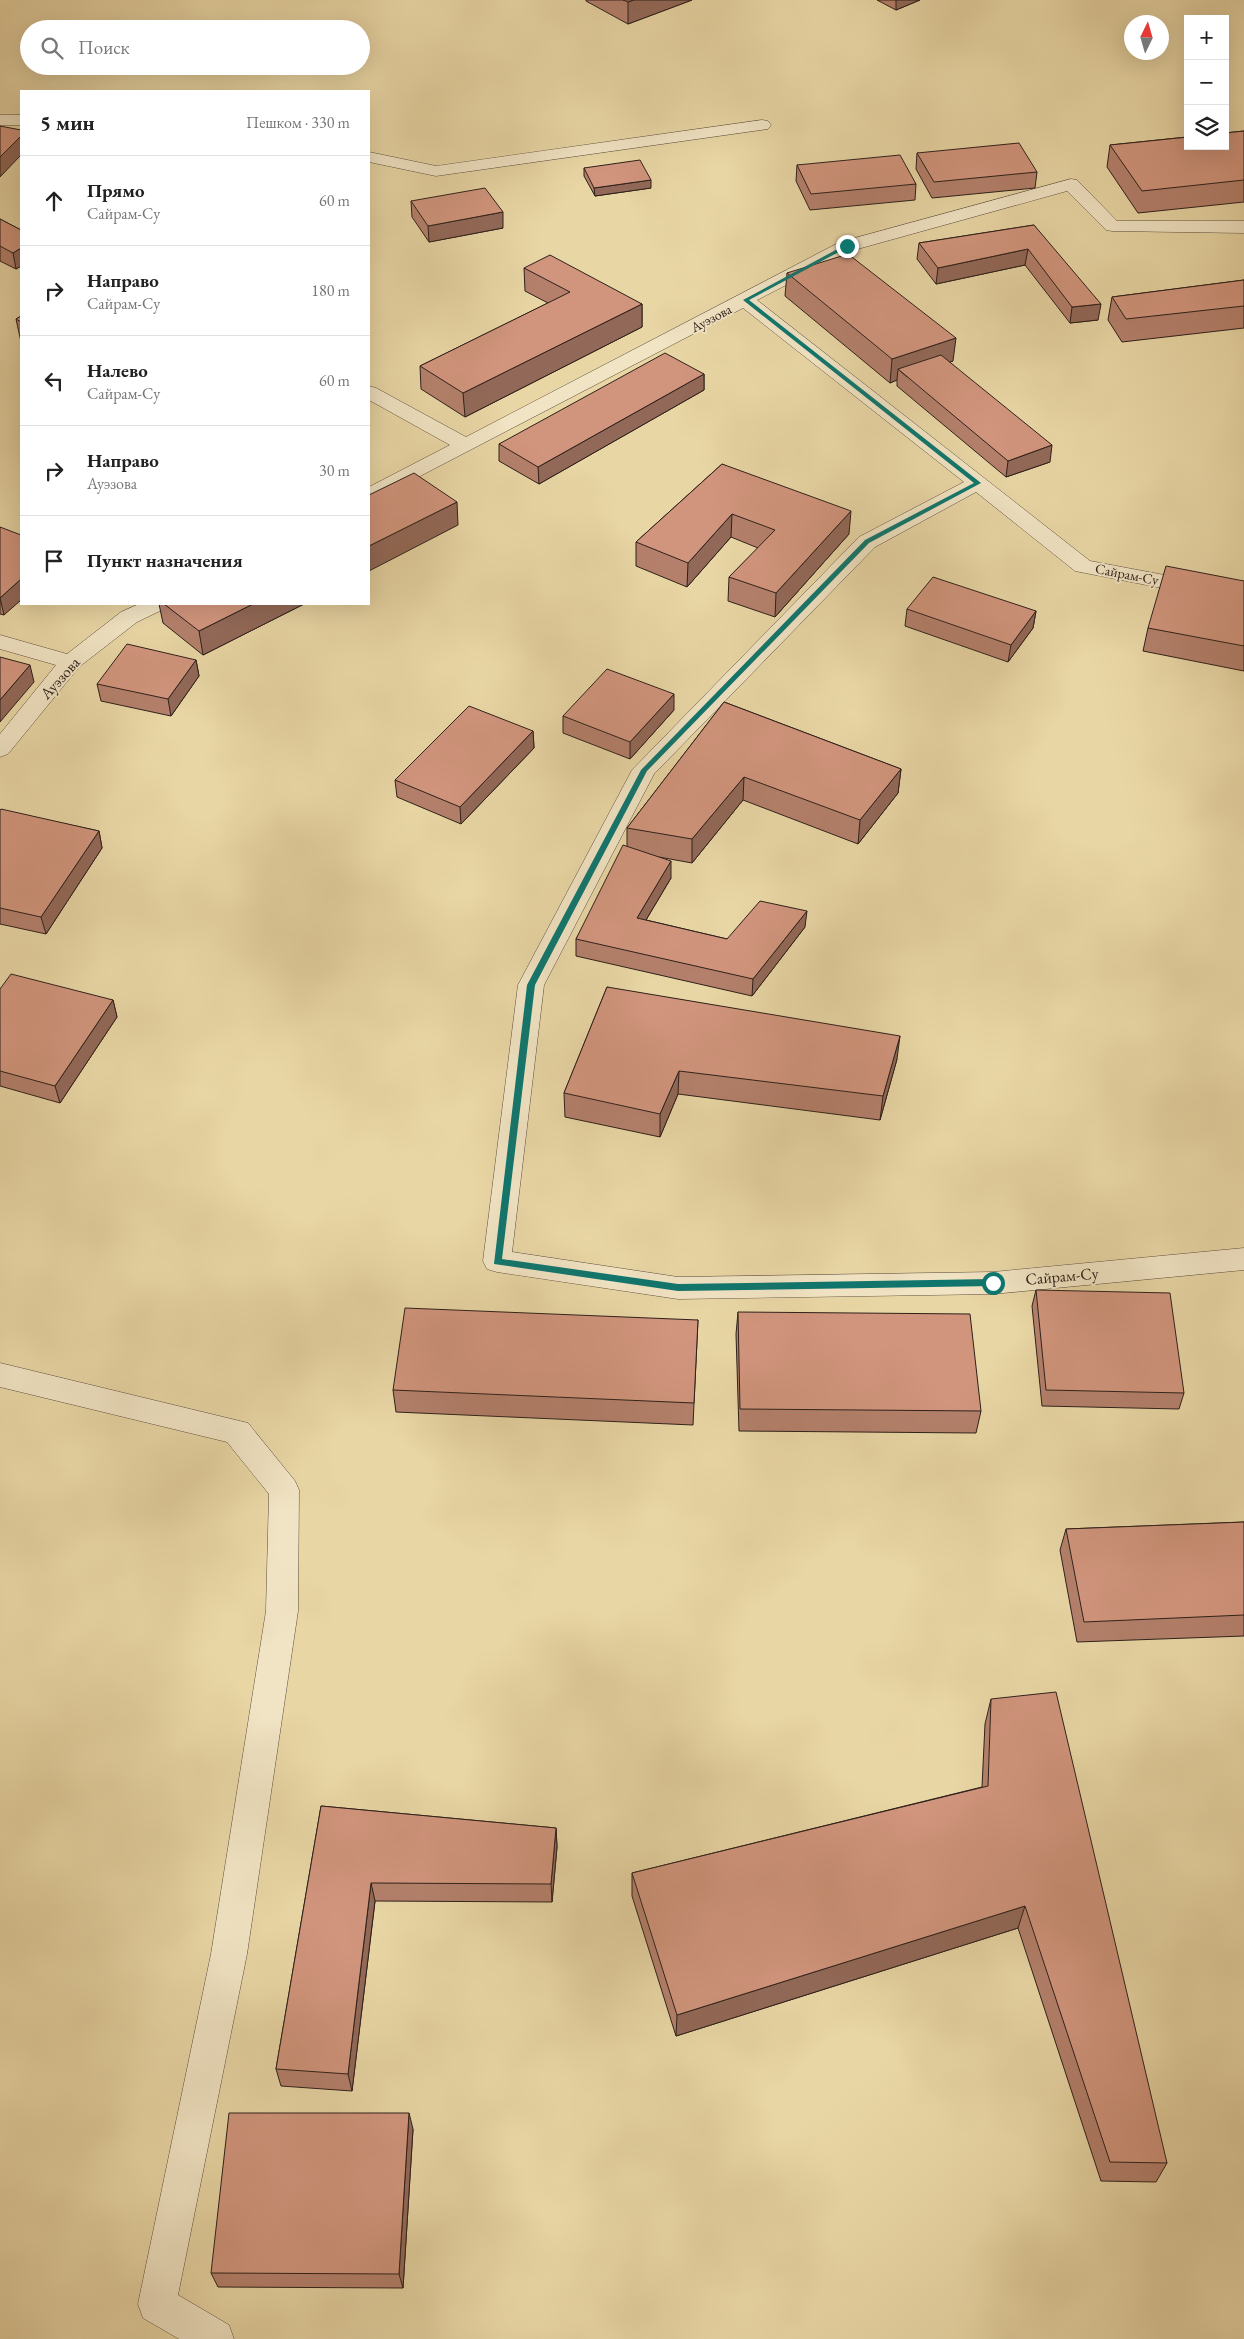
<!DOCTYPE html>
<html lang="ru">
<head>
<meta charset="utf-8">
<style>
	:root { --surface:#fff; --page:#f2f2f2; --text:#222; --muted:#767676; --line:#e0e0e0 }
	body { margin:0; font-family:"EB Garamond",serif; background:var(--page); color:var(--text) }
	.controls { position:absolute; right:15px; top:15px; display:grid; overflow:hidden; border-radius:0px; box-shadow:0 5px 20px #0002 }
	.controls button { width:45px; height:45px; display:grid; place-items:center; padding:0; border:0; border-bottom:1px solid var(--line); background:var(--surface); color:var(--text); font:25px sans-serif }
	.compass { position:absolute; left:1124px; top:15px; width:45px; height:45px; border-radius:50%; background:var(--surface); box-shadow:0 5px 20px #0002; rotate:5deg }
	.stop { position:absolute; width:15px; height:15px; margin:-11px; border:4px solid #0f766e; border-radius:50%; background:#fff }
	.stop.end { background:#0f766e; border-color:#fff; box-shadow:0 1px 5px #0008 }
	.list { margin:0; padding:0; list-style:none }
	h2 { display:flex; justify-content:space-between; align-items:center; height:65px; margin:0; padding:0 20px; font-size:21px }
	h2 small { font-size:16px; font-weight:400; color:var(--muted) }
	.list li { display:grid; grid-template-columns:32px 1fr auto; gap:15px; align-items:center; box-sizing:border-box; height:90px; padding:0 20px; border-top:1px solid var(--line) }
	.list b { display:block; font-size:19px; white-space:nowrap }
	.list p { margin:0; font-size:16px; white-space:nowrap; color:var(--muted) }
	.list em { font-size:16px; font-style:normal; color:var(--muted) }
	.icon { flex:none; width:28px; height:28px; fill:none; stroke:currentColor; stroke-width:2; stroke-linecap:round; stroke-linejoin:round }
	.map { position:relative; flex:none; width:1244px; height:2339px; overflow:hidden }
	.search { position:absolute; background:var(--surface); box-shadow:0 5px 20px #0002; left:20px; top:20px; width:350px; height:55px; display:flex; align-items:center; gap:12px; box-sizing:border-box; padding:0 18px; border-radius:28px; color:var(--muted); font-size:19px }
	.panel { position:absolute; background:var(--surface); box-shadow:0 5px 20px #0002; left:20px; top:90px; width:350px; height:515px; border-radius:0px }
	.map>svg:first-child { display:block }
</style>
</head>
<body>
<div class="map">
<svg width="1244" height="2339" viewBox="0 0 1244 2339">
	<rect width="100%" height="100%" fill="#e9d6a5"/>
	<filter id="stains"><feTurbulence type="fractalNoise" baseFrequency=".004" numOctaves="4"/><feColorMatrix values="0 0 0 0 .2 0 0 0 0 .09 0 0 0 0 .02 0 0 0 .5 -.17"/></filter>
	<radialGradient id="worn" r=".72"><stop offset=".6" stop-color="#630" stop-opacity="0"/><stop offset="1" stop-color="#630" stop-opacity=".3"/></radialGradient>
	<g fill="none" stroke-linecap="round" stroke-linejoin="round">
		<g stroke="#5c4e3d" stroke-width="1">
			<path id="minor" d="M0,115H21V125H0Z
				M762,120L768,121L771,125L768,129L436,176L369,162V152L436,166Z
				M1071,179L1077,180L1117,221H1244V233L1112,231L1106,230L1067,191L854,250L757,300L1090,561L1244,590V604L1075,571L976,492L875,547L654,774L544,985L512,1252L678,1277L993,1272L1244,1248V1270L993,1294L678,1299L497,1272L487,1269L483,1261L518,985L632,770L859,537L964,482L743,308L376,499L369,501V487L450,445L369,400V386L376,388L466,437L840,242Z
				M139,604H167L164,609L137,622L79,667L8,754L0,757V734L56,665L0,649V635L67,654L121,612Z
				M0,1363L248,1423L295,1481L299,1490L298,1611L247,1954L178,2295L229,2325L234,2339H179L143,2318L138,2304L211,1954L266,1611L269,1494L227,1442L0,1387Z"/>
		</g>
		<use href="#minor" fill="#f1e4c4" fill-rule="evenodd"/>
	</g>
	<path fill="#b4806c" stroke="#2d201a" d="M586,0H692L628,24L586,1Z
		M877,0H920L896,10Z
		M1244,131V202L1138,213L1107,167L1110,145Z
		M917,153L1037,172L1035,188L932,198L916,169Z
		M797,165L916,184L915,200L810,210L796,181Z
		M584,168L651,188L595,196L584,176Z
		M411,201L503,228L429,242L412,217Z
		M0,219L21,230V266L16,269L0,261Z
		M1034,225L1098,320L1070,323L1025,265L936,284L917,259L919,243Z
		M524,268L642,304V327L465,417L421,389L420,366L548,303L525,291Z
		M787,273L953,361L950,362L1050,462L1006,477L897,386V380L890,383L785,296Z
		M1244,280V328L1122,342L1108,320L1112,297Z
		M21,316V342L16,319Z
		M704,374V390L539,484L499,461V444Z
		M722,464L849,534L775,617L728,601L729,577L758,548L731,537L687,587L636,566V542Z
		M0,527L4,615L0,614Z
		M1244,581V671L1143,651L1148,628Z
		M159,604H304L203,655L163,623Z
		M907,609L1036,611L1033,628L1008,662L905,626Z
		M196,660L199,676L171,716L101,701L97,684Z
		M724,702L901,769L898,793L858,844L743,800L692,863L659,857L671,878L646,920L727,939L805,927L752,996L576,956V939L627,846V828Z
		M674,710L630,759L563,733V716Z
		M533,731L534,748L461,824L397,797L395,780Z
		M0,810L99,831L102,848L46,934L0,924Z
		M607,987L897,1059L880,1120L678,1094L660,1137L565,1117L564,1093Z
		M0,989L113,1000L117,1017L60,1103L0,1086Z
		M1036,1290L1184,1393L1179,1409L1042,1406L1032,1306Z
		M738,1312L981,1411L976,1433L739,1431L736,1334Z
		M698,1320L693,1425L396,1412L393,1390Z
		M1244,1522V1636L1077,1642L1060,1550L1066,1529Z
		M991,1699L1167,2163L1156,2182L1101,2181L1018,1928L676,2036L632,1896V1873L982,1787L985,1724Z
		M321,1806L556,1828L557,1847L552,1902L375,1901L352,2091L281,2086L276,2069Z
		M413,2129L403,2288L218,2287L211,2273Z"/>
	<path fill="#926858" stroke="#2d201a" d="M634,0H692L628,24V2Z
		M896,0H920L896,10Z
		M21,136V155L0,177V157Z
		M651,180V188L595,196L594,188Z
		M503,212V228L429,242L428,226Z
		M21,248V266L16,269L13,253Z
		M1028,249L1025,265L936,284L938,268Z
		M642,304V327L465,417L463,393Z
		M1101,304L1098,320L1070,323L1072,307Z
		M956,338L953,361L907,377L898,369L897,380L890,383L892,359Z
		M704,374V390L539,484L538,467Z
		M1052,445L1050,462L1006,477L1008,461Z
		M457,502L458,525L369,571V546Z
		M851,511L849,534L775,617L776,593Z
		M732,514L731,537L687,587L688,563Z
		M21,579V600L4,615L0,598Z
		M253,604H304L203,655L199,631Z
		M1036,611L1033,628L1008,662L1011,645Z
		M196,660L199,676L171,716L168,699Z
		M30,665L34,682L0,722V700Z
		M674,694V710L630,759V742Z
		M533,731L534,748L461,824L460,807Z
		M901,769L898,793L858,844L860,820Z
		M744,777L743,800L692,863V839Z
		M99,831L102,848L46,934L41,917Z
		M671,861V878L637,935V918Z
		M807,911L805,927L752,996L753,979Z
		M113,1000L117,1017L60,1103L55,1086Z
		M900,1036L897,1059L880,1120L883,1096Z
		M679,1071L678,1094L660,1137V1114Z
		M556,1828L557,1847L552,1902L551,1884Z
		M371,1883L375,1901L352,2091L348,2074Z
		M1025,1906L1018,1928L676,2036L677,2015Z
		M409,2113L413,2129L403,2288L399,2274Z"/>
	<path fill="#d1957d" stroke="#2d201a" d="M623,0H634L628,2Z
		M0,126L21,130V136L0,157Z
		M1244,131V180L1142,191L1110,145L1188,137V146H1225V133Z
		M1019,143L1037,172L934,182L917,153Z
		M900,155L916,184L811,194L797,165Z
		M640,160L651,180L594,188L584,168Z
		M485,188L503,212L428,226L411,201Z
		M0,219L21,230V248L13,253L0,246Z
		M1034,225L1101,304L1072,307L1028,249L938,268L919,243Z
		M848,254L956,338L892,359L787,273Z
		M550,255L642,304L463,393L420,366L570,292L524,268Z
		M1244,280V306L1126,319L1112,297Z
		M21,316V322L16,319Z
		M665,353L704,374L538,467L499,444Z
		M941,355L1052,445L1008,461L898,369Z
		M722,464L851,511L776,593L729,577L775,530L732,514L688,563L636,542Z
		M414,473L457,502L369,546V495Z
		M0,527L21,535V579L0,598Z
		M1166,566L1244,581V646L1148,628Z
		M933,577L1036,611L1011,645L907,609Z
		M164,604H253L199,631Z
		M127,644L196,660L168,699L97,684Z
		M0,657L30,665L0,700Z
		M607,669L674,694L630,742L563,716Z
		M724,702L901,769L860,820L744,777L692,839L627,828Z
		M469,706L533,731L460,807L395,780Z
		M1,809L99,831L41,917L0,908V810Z
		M623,845L671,861L637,918L727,939L760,901L807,911L753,979L576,939Z
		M11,974L113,1000L55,1086L0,1071V989Z
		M607,987L900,1036L883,1096L679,1071L660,1114L564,1093Z
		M1036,1290L1170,1293L1184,1393L1046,1390Z
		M405,1308L698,1320L694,1403L393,1390Z
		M738,1312L970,1314L981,1411L740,1409Z
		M1244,1522V1615L1084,1622L1066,1529Z
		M1056,1692L1167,2163L1110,2162L1025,1906L677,2015L632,1873L988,1786L991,1699Z
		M321,1806L556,1828L551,1884L371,1883L348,2074L276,2069Z
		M229,2113H409L399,2274L211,2273Z"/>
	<path fill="#0f766e" d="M845,245L850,246L749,300L981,483L869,543L647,771L535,985L502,1259L678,1284L993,1279L997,1283L993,1286L678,1291L494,1264L527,985L641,770L865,540L974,483L743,300Z"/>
	<g text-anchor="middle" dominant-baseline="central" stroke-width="4" stroke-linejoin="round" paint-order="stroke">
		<g font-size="14" fill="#2d201a" stroke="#f1e4c4">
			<text transform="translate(711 318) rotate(-28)">Ауэзова</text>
			<text transform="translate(1127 574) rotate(11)">Сайрам-Су</text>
		</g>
		<g font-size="16" fill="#2d201a" stroke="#f1e4c4">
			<text transform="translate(60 678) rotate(-48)">Ауэзова</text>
			<text transform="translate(1062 1276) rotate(-5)">Сайрам-Су</text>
		</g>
	</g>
	<rect width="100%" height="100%" filter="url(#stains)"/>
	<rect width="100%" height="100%" fill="url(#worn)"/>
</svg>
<div class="controls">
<button>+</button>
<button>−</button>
<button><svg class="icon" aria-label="layers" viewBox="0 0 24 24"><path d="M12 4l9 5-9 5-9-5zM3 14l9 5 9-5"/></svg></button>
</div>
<svg class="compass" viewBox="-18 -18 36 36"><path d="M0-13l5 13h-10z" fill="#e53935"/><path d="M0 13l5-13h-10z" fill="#767676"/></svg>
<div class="stop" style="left:993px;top:1283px"></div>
<div class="stop end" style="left:847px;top:246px"></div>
<div class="search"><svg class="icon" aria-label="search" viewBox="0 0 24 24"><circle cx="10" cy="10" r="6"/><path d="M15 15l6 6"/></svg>Поиск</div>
<section class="panel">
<h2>5 мин<small>Пешком · 330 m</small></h2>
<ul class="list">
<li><svg class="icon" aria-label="ahead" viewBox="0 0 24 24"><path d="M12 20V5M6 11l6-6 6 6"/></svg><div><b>Прямо</b><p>Сайрам-Су</p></div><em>60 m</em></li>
<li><svg class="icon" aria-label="right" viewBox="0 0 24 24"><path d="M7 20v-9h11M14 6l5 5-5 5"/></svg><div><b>Направо</b><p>Сайрам-Су</p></div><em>180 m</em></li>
<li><svg class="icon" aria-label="left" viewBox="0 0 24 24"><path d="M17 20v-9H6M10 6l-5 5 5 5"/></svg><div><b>Налево</b><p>Сайрам-Су</p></div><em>60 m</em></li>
<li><svg class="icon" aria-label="right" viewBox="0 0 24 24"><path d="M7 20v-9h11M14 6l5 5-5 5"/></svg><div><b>Направо</b><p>Ауэзова</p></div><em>30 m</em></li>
<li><svg class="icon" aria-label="arrive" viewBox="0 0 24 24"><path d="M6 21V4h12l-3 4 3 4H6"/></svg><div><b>Пункт назначения</b></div></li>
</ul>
</section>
</div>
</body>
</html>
